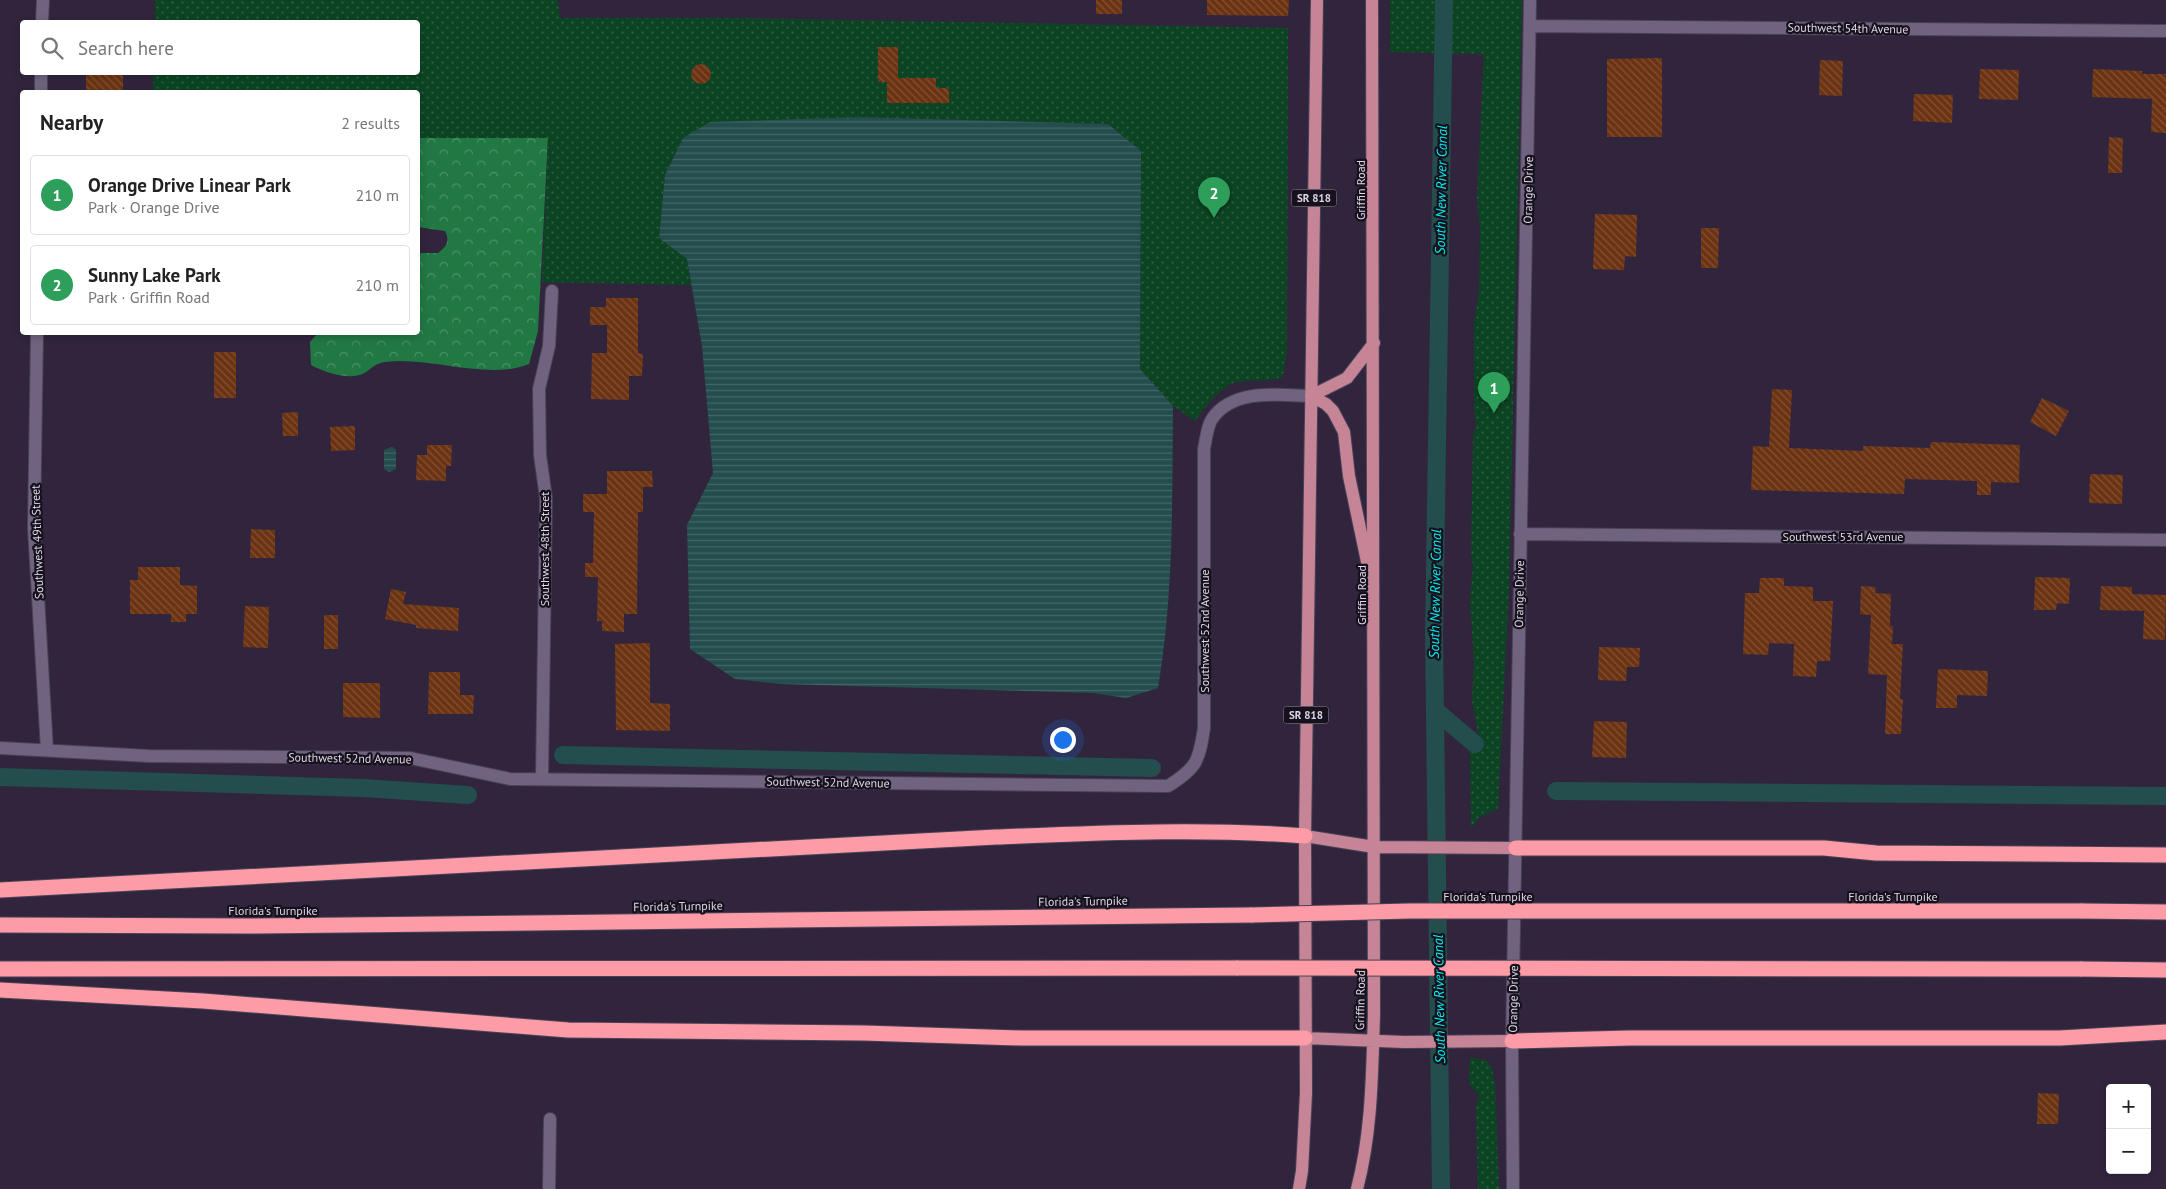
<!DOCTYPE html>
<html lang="en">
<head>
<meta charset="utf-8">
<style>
	:root { --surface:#fff; --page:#f6f6f6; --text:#222; --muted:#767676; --line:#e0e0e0; --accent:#0f766e }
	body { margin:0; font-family:"PT Sans",sans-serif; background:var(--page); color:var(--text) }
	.controls { position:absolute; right:15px; bottom:15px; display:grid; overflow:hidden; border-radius:5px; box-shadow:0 2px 8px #0003 }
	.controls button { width:45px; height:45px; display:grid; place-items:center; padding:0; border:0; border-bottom:1px solid var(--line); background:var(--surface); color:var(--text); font:25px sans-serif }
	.you { position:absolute; left:1062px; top:739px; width:18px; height:18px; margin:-12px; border:4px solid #fff; border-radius:50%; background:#1a73e8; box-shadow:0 0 0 8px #1a73e833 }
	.badge { display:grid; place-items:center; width:32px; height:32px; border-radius:50%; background:var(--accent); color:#fff; font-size:16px; font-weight:700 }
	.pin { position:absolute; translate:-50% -41px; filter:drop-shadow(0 1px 2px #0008) }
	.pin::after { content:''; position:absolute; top:26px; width:18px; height:15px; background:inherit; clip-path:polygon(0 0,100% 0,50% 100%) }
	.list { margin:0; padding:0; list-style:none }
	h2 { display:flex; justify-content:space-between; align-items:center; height:65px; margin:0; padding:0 20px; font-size:21px }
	h2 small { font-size:16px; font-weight:400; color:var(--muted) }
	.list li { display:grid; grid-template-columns:32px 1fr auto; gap:15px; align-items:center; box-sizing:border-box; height:80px; margin:0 10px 10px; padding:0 10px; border:1px solid var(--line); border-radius:5px }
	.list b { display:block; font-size:19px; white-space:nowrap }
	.list p { margin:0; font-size:16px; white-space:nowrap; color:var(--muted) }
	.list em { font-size:16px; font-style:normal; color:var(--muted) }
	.icon { flex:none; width:28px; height:28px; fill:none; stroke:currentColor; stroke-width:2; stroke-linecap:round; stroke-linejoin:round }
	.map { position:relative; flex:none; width:2166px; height:1189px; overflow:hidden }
	.search { position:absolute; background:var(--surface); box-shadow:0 2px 8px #0003; left:20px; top:20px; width:400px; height:55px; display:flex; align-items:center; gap:12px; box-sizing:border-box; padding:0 18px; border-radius:5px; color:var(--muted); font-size:19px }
	.panel { position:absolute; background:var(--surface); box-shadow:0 2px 8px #0003; left:20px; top:90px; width:400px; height:245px; border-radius:5px }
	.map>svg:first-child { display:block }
</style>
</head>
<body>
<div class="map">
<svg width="2166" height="1189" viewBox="0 0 2166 1189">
	<defs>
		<pattern id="forest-crowns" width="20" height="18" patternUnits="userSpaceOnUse" patternTransform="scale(1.25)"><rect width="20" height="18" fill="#217843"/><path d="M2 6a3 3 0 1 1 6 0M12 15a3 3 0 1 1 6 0" fill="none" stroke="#4b9167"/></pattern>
		<pattern id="park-dots" width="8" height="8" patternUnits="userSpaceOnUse" patternTransform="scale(1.25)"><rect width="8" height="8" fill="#0c4423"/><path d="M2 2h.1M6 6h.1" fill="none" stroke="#2f5e43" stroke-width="1.8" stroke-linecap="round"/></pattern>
		<pattern id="water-rules" width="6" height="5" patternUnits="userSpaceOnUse" patternTransform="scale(1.25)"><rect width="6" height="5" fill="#244d4d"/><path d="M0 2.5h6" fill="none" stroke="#436667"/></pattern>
		<pattern id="building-back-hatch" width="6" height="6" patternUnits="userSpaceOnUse" patternTransform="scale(1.25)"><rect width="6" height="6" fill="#6c3313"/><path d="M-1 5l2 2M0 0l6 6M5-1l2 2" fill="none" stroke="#815035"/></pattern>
	</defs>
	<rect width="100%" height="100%" fill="#31253e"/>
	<path fill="url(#forest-crowns)" d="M418,138H548L538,331L529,364C488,381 430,356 385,362C376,363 372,368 366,372C352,382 324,372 311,365L310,342L318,333L418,332V253H438C447,246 450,241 445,231L418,227Z"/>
	<path fill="url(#park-dots)" d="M155,0H558L560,18H736L1288,28L1287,350L1283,377C1268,382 1252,379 1237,382C1221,385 1204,409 1195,421L1173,406L1140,369L1141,151L1108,124L859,117L683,138L665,175L659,237L687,259L691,285L542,282L548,138H418V92H153V73L418,72V22H155Z
		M1390,0H1522L1509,587L1498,809L1478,818L1471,829L1470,750L1479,739L1472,701L1474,661L1470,603L1473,564L1471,554L1473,436L1476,425L1474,409V322L1479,293L1480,228L1477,199L1484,54L1390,52Z
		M1470,1057L1487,1061L1492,1069L1495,1082L1499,1189H1478L1476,1107L1479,1095L1469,1084Z"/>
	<path fill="url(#water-rules)" d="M859,117L1108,124L1141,151L1140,369L1173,406C1172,500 1174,594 1158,688L1126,698L1093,693L781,684L735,679L690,649L687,525L713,473L702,346L687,259L659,238L665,175L683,138L710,122Z
		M392,447L396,450V469L389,472L384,469V450Z"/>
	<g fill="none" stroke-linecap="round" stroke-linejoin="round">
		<path stroke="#244d4d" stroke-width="18" d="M1435,710L1475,744
			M563,755L1152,768
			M0,777L363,788L468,795
			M1556,791L2166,796
			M1441,1189L1434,635L1444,0"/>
	</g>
	<path fill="url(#building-back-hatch)" d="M1096,0H1122V14H1096Z
		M1207,0H1289L1288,16L1207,15Z
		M878,47H898V78H936V88H949V103H887V82H878Z
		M1662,58V137H1607V59Z
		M1820,60L1843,61L1842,96L1819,95Z
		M691 74a10 10 0 1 1 20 0a10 10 0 1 1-20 0Z
		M1980,69L2019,70L2018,100L1979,99Z
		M2093,69L2142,71V74H2166V133L2151,132L2152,99L2092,97Z
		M86,72H123V92H86Z
		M1914,94L1953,95L1952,123L1913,121Z
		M2109,137L2123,138L2122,173H2108Z
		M1595,214L1637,215L1636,257L1625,256L1624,270L1593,269Z
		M1701,228H1719L1718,268H1701Z
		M606,298H638V353L643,354L642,376H629V400L591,399L592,353H607V325H590V307H606Z
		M214,352H236V398H214Z
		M1772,389L1792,390L1789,448L1863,451V446L1930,448L1931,442L2020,445L2019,483L1991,482V495H1977V481L1905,479L1904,494L1751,490L1753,446L1769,447Z
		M2042,398L2069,411L2056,436L2030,422Z
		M298,412V436H283L282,413Z
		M355,426V450L331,451L330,427Z
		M427,445H452L451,466H446V481L416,480L417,455H427Z
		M607,471H652L653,487H643V512H638L637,614H624V632L602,631V621H597L598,577H585V563H593L594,512H583V494H607Z
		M2090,474L2123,475L2122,504L2089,503Z
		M251,529L275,530V558H250Z
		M138,567H180V585L197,586V614H186V622H171V614H130V580H138Z
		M2035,577L2070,578L2069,604L2057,603L2056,610H2034Z
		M1760,578H1784V586L1813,587V601H1833L1830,661H1817L1816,677L1793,676L1794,644L1769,643L1768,655L1743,654L1745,593H1759Z
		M1861,586L1876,587L1875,593L1891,594L1890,626H1893L1892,644H1903L1900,699H1903L1901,734H1885L1887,675L1868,674L1871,615L1860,614Z
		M2101,586L2132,587V594L2166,595L2165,640L2143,639L2144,611L2100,610Z
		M391,589L406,592L403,604L459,608L458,631L416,628V625L385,619Z
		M245,606L269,607L268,648L243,647Z
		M324,615H338V649H324Z
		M650,643V703L670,704V731L616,730L615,644Z
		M1599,647L1640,648L1639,667H1627L1626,681L1598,680Z
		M1938,669L1988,671L1987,696L1957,695V708H1936Z
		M429,672H460V695H474L473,714H428Z
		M343,683H380V718L343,717Z
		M1594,721L1627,722L1626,758L1592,757Z
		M2038,1093L2059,1094L2058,1124H2037Z"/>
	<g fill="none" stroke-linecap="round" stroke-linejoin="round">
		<g stroke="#4c4257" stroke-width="14">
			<path id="minor" d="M42,22L43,0
				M1530,26L2166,31
				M41,92V72
				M37,332L34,528L47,750
				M1520,534L2166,540
				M0,748L149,756L410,758L510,779L1168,786C1197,768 1199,761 1204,728V449C1206,440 1207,426 1212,419C1233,388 1279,395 1311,396
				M542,779L546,498L540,455L539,389L549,346L552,291
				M549,1189L550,1119
				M1513,1189L1512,1041L1530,0"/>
		</g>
		<g stroke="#4c4257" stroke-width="14">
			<path id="major" d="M1311,396L1326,404L1333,411L1344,432L1349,476L1369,571
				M1311,396L1347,378L1374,343
				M1305,836L1374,847L1516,848
				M1305,1038L1404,1042L1512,1041
				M1299,1189L1302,1171L1306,1093L1305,836L1317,0
				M1357,1189C1372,1132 1372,1074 1374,1015L1372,0"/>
		</g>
		<g stroke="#4c4257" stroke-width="17">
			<path id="highway" d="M1516,848H1824L1876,853L2166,855
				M0,890L996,837C1098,833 1203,828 1305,836
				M2081,911L2166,912
				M0,925L249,926L1252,915
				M0,969L1238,968
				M2080,969L2166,970
				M0,990L203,1001L568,1030L864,1033L1021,1038H1305
				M1512,1041L1630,1038H2060L2166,1032"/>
		</g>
		<use href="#minor" stroke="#70637f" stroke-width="12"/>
		<use href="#major" stroke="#c58596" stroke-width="12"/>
		<use href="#highway" stroke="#fd9ca6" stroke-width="15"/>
		<g stroke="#4c4257" stroke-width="17" stroke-linecap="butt">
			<path id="highway-bridge" d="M1252,915L1410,911H2081
				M1238,968L2080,969"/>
		</g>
		<use href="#highway-bridge" stroke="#fd9ca6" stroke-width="15"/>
	</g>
	<g text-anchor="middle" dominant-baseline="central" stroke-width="4.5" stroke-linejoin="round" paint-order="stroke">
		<g fill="#16111c" stroke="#a29caa" stroke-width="1">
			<rect x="1291.5" y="189.5" width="45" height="17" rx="4"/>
			<rect x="1283.5" y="706.5" width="45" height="17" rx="4"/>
		</g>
		<g font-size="11" font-weight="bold" fill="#ded7e7">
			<text x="1314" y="198">SR 818</text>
			<text x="1306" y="715">SR 818</text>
		</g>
		<g font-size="12" fill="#ded7e7" stroke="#16111c">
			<text transform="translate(1848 28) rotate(1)">Southwest 54th Avenue</text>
			<text transform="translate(1360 190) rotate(-90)">Griffin Road</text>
			<text transform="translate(1528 190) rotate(-89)">Orange Drive</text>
			<text x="1843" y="536">Southwest 53rd Avenue</text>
			<text transform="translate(37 542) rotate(-92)">Southwest 49th Street</text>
			<text transform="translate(544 549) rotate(-90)">Southwest 48th Street</text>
			<text transform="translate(1519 594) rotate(-89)">Orange Drive</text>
			<text transform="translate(1361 595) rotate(-90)">Griffin Road</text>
			<text transform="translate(1204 631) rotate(-90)">Southwest 52nd Avenue</text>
			<text transform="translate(350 758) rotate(1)">Southwest 52nd Avenue</text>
			<text transform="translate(828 782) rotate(1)">Southwest 52nd Avenue</text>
			<text x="1488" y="896">Florida's Turnpike</text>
			<text x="1893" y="896">Florida's Turnpike</text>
			<text transform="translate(1083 901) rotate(-1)">Florida's Turnpike</text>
			<text transform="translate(678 906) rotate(-1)">Florida's Turnpike</text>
			<text x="273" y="910">Florida's Turnpike</text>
			<text transform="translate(1513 999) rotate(-89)">Orange Drive</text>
			<text transform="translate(1360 1000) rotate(-89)">Griffin Road</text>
		</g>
		<g font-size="14" font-style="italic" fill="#04edef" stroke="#16111c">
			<text transform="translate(1441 190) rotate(-89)">South New River Canal</text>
			<text transform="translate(1435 594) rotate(-89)">South New River Canal</text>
			<text transform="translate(1439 999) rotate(-91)">South New River Canal</text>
		</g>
	</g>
</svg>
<div class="controls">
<button>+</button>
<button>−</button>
</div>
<div class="you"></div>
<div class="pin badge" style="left:1494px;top:413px;background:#2e9e5b">1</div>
<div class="pin badge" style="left:1214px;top:218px;background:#2e9e5b">2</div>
<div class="search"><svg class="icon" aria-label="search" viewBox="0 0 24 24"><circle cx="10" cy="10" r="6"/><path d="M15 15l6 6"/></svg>Search here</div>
<section class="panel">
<h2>Nearby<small>2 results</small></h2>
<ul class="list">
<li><span class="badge" style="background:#2e9e5b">1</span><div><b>Orange Drive Linear Park</b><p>Park · Orange Drive</p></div><em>210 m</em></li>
<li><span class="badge" style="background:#2e9e5b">2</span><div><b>Sunny Lake Park</b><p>Park · Griffin Road</p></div><em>210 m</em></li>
</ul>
</section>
</div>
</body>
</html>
